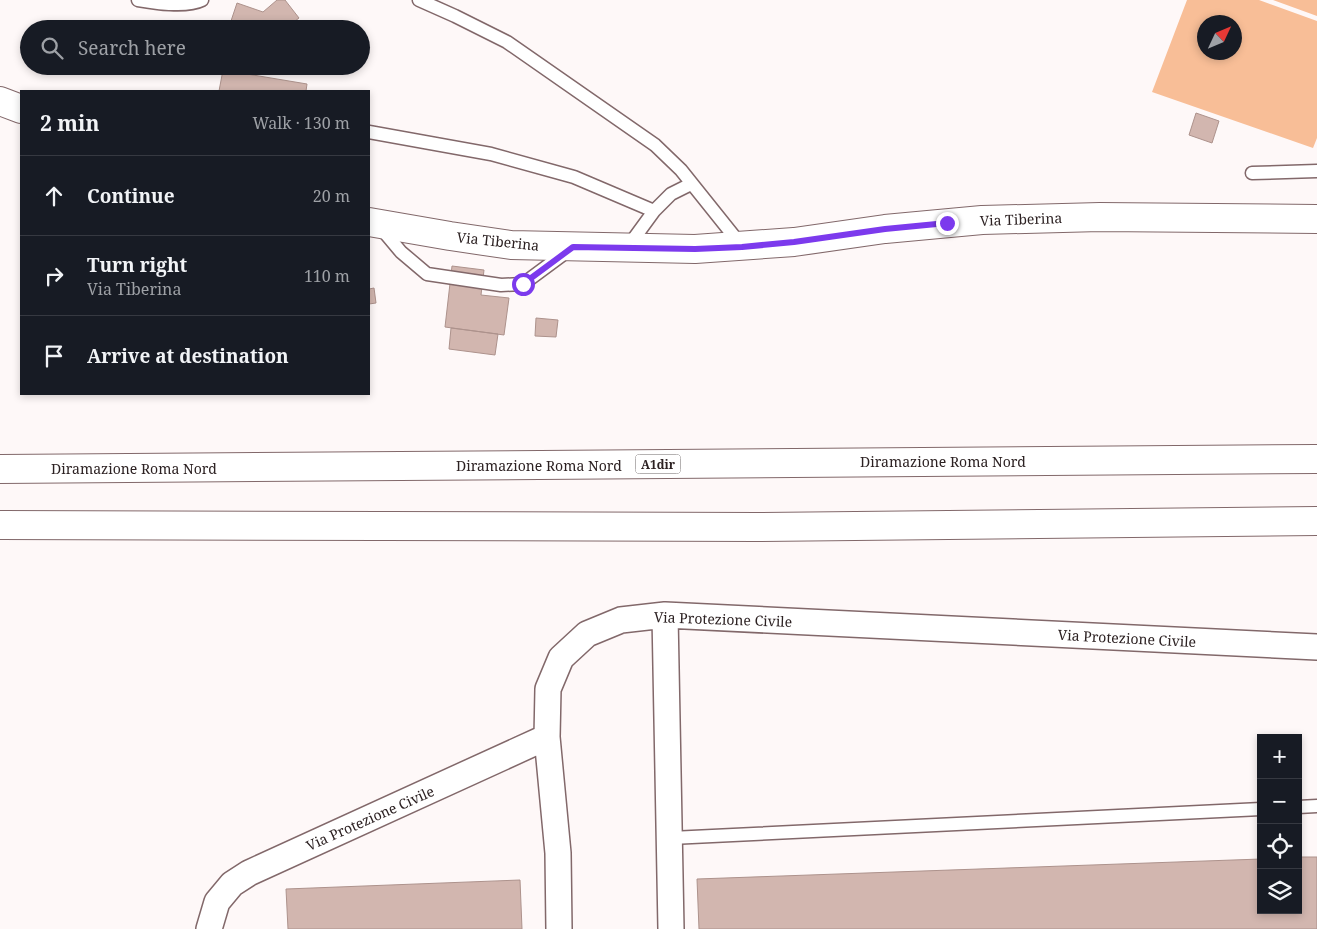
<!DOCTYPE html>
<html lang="en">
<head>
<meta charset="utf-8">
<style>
	:root { --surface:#171b24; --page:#20242c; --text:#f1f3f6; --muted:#9ea1a6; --line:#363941 }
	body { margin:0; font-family:"Noto Serif",serif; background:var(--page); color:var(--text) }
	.controls { position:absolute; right:15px; bottom:15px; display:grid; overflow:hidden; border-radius:0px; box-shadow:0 2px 8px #0003 }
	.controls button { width:45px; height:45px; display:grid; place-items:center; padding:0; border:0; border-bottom:1px solid var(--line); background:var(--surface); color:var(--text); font:25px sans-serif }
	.compass { position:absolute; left:1197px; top:15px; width:45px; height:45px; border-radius:50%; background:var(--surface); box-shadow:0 2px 8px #0003; rotate:46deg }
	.stop { position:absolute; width:15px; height:15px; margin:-11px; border:4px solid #7c3aed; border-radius:50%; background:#fff }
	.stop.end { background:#7c3aed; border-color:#fff; box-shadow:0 1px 5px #0008 }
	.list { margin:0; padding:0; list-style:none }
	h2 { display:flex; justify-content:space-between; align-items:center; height:65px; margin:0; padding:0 20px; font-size:21px }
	h2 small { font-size:16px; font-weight:400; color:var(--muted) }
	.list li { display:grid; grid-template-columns:32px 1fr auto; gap:15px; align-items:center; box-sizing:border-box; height:80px; padding:0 20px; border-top:1px solid var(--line) }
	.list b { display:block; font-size:19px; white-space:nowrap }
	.list p { margin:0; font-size:16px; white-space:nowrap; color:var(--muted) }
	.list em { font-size:16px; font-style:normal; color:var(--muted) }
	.icon { flex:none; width:28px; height:28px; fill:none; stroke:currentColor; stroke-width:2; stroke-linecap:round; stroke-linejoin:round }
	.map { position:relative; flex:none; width:1317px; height:929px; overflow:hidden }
	.search { position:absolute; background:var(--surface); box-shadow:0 2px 8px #0003; left:20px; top:20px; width:350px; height:55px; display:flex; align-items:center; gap:12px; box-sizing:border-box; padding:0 18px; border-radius:28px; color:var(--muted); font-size:19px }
	.panel { position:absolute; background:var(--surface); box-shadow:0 2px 8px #0003; left:20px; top:90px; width:350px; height:305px; border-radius:0px }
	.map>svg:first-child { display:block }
</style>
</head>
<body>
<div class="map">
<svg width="1317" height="929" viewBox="0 0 1317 929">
	<rect width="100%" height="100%" fill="#fef8f8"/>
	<path fill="#f8be97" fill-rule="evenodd" d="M1187,0H1259L1317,21V138L1313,148L1152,92ZM1204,22H1234V52H1204Z
		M1273,0H1317V16Z"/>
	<path fill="#d2b6af" stroke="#ad928c" d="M277,0H285L299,18L285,29H243L230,24L237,3L263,12Z
		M223,70L307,84L306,91H219Z
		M1196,113L1219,121L1212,143L1189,135Z
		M452,266L484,270L481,295L509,298L504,335L445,327Z
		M374,288L376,303L369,304V289Z
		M536,318L558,320L556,337L535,336Z
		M451,328L498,334L495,355L449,349Z
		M1298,857H1317V929H699L697,879L1261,859V910H1298Z
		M520,880L522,929H288L286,889Z"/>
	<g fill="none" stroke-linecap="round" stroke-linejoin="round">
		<g stroke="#82686a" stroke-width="15">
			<path id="service" d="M138,0C155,3 186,8 202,0
				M419,0L455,16L507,42L655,145L681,170L741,245
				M369,132L491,154L574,177L654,211
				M1252,173L1317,171
				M380,227L401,252L427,274L501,285L523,284L569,250
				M627,248L654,211L671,194L691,184
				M1298,807L1317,806
				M671,838L1261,809"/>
		</g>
		<g stroke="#82686a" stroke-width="28">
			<path id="minor" d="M665,615L671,929
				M547,737L558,853L559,929
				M209,929L217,902L232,884L249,873L547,737L548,689L561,658L587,634L621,620L665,615L1317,647"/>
		</g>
		<g stroke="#82686a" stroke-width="30">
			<path id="secondary" d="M0,101L21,109
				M369,222L450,236L511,245L695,249L794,242L885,229L982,220L1100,217L1317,219"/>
		</g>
		<g stroke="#82686a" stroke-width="30">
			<path id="motorway" d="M0,469L1317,459
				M0,525L758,527L1317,521"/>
		</g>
		<use href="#service" stroke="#fff" stroke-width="12"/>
		<use href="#minor" stroke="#fff" stroke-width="25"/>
		<use href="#secondary" stroke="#fff" stroke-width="28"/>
		<use href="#motorway" stroke="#fff" stroke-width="28"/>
	</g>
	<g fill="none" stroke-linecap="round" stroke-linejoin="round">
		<path stroke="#7c3aed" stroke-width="6" d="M523,284L573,247L695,249L742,247L794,242L885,229L947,223"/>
	</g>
	<g text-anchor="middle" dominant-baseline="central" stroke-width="4.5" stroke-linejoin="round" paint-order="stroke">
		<rect fill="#fff" stroke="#6b6464" stroke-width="1" x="635.5" y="454.5" width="45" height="19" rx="4"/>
		<g font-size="12" font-weight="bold" fill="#2c2122">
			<text x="658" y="464">A1dir</text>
		</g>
		<g font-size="14" fill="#2c2122" stroke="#fff">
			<text transform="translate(1021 219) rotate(-2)">Via Tiberina</text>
			<text transform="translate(498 241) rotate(6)">Via Tiberina</text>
			<text x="943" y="461">Diramazione Roma Nord</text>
			<text x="539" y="465">Diramazione Roma Nord</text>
			<text x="134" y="468">Diramazione Roma Nord</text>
			<text transform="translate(723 619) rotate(2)">Via Protezione Civile</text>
			<text transform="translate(1127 638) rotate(3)">Via Protezione Civile</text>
			<text transform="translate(370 818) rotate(-24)">Via Protezione Civile</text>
		</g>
	</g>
</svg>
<div class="controls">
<button>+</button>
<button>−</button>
<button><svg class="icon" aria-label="locate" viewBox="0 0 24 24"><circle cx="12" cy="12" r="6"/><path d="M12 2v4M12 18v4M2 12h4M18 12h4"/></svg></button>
<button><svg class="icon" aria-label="layers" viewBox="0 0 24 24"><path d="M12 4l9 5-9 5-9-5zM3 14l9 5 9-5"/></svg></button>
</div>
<svg class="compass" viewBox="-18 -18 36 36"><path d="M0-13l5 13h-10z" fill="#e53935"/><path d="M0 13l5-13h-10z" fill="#9ea1a6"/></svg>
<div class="stop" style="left:523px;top:284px"></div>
<div class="stop end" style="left:947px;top:223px"></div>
<div class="search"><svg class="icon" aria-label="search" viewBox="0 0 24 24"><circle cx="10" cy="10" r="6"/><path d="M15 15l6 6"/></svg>Search here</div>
<section class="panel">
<h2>2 min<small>Walk · 130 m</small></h2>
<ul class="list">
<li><svg class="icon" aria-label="ahead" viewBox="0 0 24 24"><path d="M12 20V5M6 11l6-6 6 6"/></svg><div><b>Continue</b></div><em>20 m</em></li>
<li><svg class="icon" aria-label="right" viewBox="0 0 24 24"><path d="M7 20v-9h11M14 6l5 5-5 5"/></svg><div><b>Turn right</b><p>Via Tiberina</p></div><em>110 m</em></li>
<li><svg class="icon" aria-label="arrive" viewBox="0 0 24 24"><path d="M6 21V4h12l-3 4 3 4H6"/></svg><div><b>Arrive at destination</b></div></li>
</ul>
</section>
</div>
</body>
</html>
